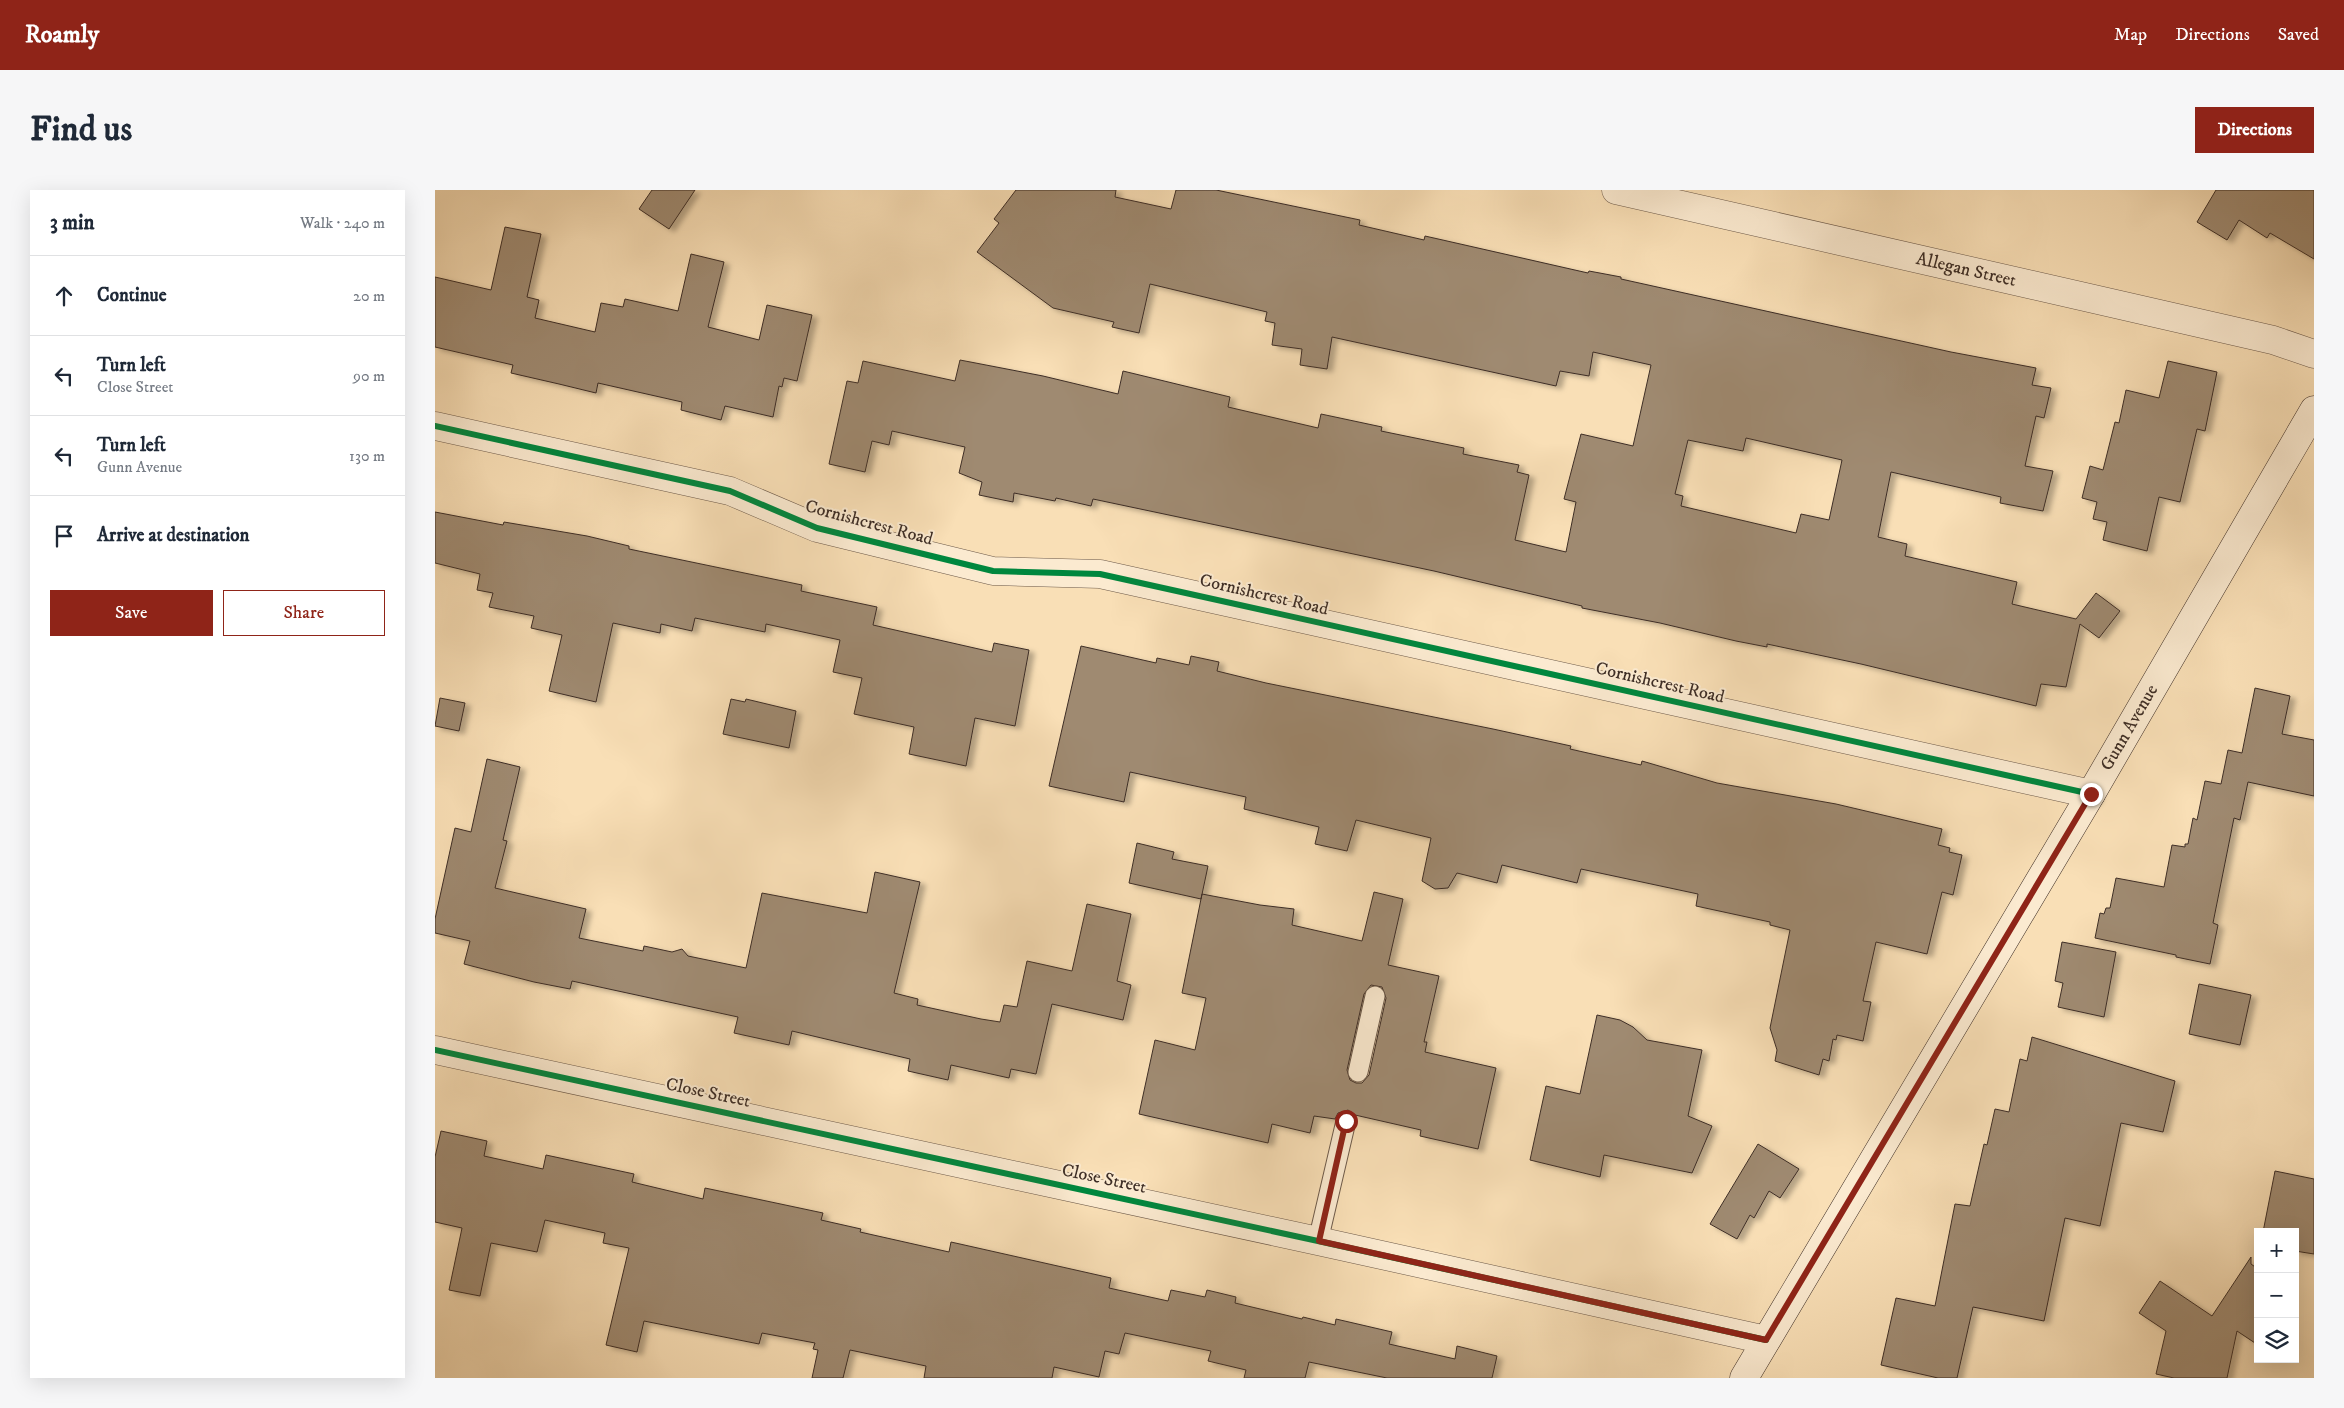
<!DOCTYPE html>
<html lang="en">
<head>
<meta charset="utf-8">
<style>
	:root { --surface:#fff; --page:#f6f6f7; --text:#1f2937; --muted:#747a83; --line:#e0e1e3; --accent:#8f2418 }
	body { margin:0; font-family:"IM FELL DW Pica",serif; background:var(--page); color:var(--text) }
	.controls { position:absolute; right:15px; bottom:15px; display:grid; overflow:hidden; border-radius:0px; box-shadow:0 5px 20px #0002 }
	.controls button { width:45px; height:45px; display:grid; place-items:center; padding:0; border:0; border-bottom:1px solid var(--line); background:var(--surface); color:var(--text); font:25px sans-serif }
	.stop { position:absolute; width:15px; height:15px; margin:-11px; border:4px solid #8f2418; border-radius:50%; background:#fff }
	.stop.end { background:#8f2418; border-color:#fff; box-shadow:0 1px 5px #0008 }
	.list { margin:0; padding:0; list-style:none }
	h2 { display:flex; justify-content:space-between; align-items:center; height:65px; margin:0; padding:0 20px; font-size:21px }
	h2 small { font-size:16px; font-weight:400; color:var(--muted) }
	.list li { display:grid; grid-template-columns:32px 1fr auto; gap:15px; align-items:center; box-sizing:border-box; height:80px; padding:0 20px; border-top:1px solid var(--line) }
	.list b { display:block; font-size:19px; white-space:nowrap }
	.list p { margin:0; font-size:16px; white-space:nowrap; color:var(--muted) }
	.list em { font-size:16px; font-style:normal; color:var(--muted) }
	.actions { display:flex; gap:10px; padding:15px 20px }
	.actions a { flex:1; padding:11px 0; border:1px solid var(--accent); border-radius:0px; text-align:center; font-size:18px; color:var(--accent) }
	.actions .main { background:var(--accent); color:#fff }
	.icon { flex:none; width:28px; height:28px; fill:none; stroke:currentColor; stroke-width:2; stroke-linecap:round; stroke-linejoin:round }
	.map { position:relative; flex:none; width:1879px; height:1188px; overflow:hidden; border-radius:0px }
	header { display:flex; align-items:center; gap:30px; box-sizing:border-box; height:70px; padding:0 25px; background:var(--accent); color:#fff }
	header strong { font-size:24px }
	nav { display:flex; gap:28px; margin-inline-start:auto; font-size:18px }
	.intro { display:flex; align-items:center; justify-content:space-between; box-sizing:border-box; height:120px; padding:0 30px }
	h1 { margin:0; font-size:35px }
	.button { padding:12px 22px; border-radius:0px; background:var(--accent); color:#fff; font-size:18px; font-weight:700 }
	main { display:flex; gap:30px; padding:0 30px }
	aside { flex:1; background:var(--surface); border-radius:0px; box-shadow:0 5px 20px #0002 }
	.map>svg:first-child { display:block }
</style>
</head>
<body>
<header>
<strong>Roamly</strong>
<nav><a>Map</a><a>Directions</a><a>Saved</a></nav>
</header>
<div class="intro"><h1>Find us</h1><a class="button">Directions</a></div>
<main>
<aside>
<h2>3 min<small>Walk · 240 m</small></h2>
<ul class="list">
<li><svg class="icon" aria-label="ahead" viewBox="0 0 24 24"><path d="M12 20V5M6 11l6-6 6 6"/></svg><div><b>Continue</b></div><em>20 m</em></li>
<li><svg class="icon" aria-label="left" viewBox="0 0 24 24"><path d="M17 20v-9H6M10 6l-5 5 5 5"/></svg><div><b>Turn left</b><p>Close Street</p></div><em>90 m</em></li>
<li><svg class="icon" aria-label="left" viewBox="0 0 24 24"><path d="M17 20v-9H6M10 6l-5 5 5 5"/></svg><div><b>Turn left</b><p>Gunn Avenue</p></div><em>130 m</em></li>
<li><svg class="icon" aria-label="arrive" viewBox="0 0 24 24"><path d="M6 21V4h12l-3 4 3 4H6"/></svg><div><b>Arrive at destination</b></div></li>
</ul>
<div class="actions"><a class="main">Save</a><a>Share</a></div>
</aside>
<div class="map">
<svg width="1879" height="1188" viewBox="0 0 1879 1188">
	<defs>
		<filter id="shadow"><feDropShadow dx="5.5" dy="3" stdDeviation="2.5" flood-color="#0004"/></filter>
	</defs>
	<rect width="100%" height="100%" fill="#f9dfb6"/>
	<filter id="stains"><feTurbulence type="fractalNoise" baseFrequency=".004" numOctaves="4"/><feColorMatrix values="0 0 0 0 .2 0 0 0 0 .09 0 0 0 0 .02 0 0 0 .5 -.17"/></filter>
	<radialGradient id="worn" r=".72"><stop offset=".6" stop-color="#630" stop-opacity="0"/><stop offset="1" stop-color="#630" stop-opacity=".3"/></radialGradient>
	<path fill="#9f8a71" stroke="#3e2e26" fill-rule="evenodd" filter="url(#shadow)" d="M217,0H260L234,39L204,19Z
		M581,0H681L680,7L736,19L741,0H781L925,30L924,35L989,50L990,46L1153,83L1154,81L1186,87V89L1516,162L1601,178L1597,195L1616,198L1609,228L1601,226L1590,276L1618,281L1608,321L1565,313L1566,307L1456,282L1443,347L1472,354L1470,366L1582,392L1577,414L1641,429L1661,403L1685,421L1664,448L1645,434L1631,497L1606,494L1601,516L1426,474L1332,454V457L1301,451L1225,433L1147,418V416L999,381L658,309L656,316L621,308L620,311L579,303L578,312L544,305L547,292L524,283L530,257L457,241L454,255L437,251L430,282L394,274L412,191L423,193L428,171L520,191L525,170L608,186L683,204L688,181L795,207L793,217L883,238L886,224L947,237L946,241L1029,258L1028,264L1084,275L1082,282L1094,285L1080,350L1131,362L1141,312L1129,309L1146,244L1198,256L1216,175L1158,162L1154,186L1125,181L1121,196L897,147L892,179L865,175L867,159L837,155L840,133L830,131L832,122L715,94L704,143L677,137L679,132L618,118L542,62L564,33L559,29ZM1311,248L1407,270L1394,330L1366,324L1361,343L1246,316L1248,306L1240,304L1253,250L1308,261Z
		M1781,0H1879V69L1835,43L1832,48L1804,30L1792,50L1762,32Z
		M70,37L106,44L92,107L104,110L100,128L160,142L166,113L188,117L190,109L243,121L256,64L289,72L273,137L324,150L332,115L377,125L362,191L349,188L347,197L344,196L338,227L290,216L286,230L246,220L247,212L163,193L161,203L124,194L76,183L78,175L0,157V87L56,100Z
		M1733,171L1782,182L1770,241L1762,239L1745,312L1724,307L1712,361L1668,350L1672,332L1658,329L1662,312L1647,308L1655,276L1668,280L1680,232L1684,233L1691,200L1724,208Z
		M0,322L68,335L69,332L152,346L194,356V359L367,395L366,401L442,417L438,435L557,462L559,453L594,460L580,536L540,528L531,576L474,564L479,537L419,524L427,488L398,482L405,450L331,434L330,442L260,428L257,441L226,434L225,443L178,433L161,512L114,501L127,445L96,438L99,426L54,417L58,403L42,400L45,384L0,373Z
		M646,456L721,473L722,468L754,475L756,466L784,472L782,481L831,493L1058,539L1136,556L1135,559L1206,575L1207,571L1282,593L1401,614L1507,639L1503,655L1515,658L1514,662L1527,665L1518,705L1507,702L1492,764L1441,752L1428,811L1436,812L1428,851L1402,845L1401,850L1398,849L1394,871L1388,869L1384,885L1340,871L1342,860L1335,838L1355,740L1335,735V732L1261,716L1263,704L1146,679L1142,693L1067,675L1062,693L1022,683L1013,698L1000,699L987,691L996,648L921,630L912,661L880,654L884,637L809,619L811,607L695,582L689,612L614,596Z
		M1820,498L1855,506L1847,544L1879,550V606L1813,592L1805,630L1799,628L1778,733L1783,735L1775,774L1741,767V765L1660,748L1665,723L1669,724L1671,718H1675L1681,688L1729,697L1737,655L1750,657V654H1753L1758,628L1762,630L1770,591L1786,594L1793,560L1807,563Z
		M5,508L30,513L24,541L0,536Z
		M296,509L310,512L311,509L361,521L354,558L288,544Z
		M52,569L85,577L68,650L72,651L60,698L151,719L144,748L208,761L209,756L237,762L247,759L253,766L311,778L327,703L432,723L440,682L485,692L459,803L483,809L482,815L546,829L565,832L569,815L582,817L592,771L637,781L652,714L696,724L682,791L696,795L688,830L617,814L601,884L576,879L574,888L516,875L513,890L473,881L475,869L357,841L354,855L299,843L303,827L137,791L135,799L99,792L29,774L35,751L0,743V729L20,638L36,642Z
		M702,653L739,662L737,669L773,676L766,709L694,693Z
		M939,702L968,709L953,775L1004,786L989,852H992L990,862L1061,878L1043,959L985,946L986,940L920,925L913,920L903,923L900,929L879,926L875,943L837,934L833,953L704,924L720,850L760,860L771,808L747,803L767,704L825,715L859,719L857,735L927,751ZM936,795L947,797L951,808L934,885L927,893H921L915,890L912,880L929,804Z
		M1627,752L1681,762L1669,827L1623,817L1628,793L1620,791Z
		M1764,794L1816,805L1805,855L1754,844Z
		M1162,825L1185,830L1198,837L1212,850L1267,860L1253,926L1277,936L1257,983L1169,965L1165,987L1095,970L1111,896L1145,904Z
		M1597,847L1740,891L1728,942L1686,933L1665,1036L1630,1028L1609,1131L1538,1117L1522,1188H1503L1446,1175L1461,1108L1500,1116L1520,1014L1535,1016L1549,954L1552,955L1560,919L1574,922L1585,869L1592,871Z
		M6,941L52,951L49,966L108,979L111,965L199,984L197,992L268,1009L270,998L388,1023L386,1030L426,1039L425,1042L514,1062L516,1052L676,1088L674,1098L733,1111L736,1100L770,1107L772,1100L801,1107L800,1113L867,1129L868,1127L900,1135L901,1129L957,1142L954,1154L1020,1169L1022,1156L1062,1166L1057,1188H952L874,1172L870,1188H809L811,1180L773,1171L776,1161L690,1143L684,1164L670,1161L664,1187L619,1177L617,1188H489L491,1176L415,1160L408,1188H377L383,1160L378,1159L380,1153L327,1143L324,1154L209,1131L202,1162L171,1155L194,1058L168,1053L170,1043L110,1030L102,1062L56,1053L45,1106L14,1100L27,1038L0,1032V967Z
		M1323,954L1364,979L1345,1008L1334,1001L1319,1028L1315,1025L1302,1049L1275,1034Z
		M1840,981L1879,989V1064L1860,1061V1042H1828Z
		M1816,1067V1074L1823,1079V1155L1802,1141L1792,1188H1739L1721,1184L1731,1141L1704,1123L1725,1091L1777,1126Z"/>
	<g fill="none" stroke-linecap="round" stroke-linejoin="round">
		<g stroke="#6d5a4a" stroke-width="21">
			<path id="lane" d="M923,882L940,806
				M883,1051L911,931"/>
		</g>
		<g stroke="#6d5a4a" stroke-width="29">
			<g id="street">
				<path id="s1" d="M1181,0L1838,150L1879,164"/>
				<path d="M0,236L295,301L382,338L558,381L665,384L1656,604"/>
				<path d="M0,860L883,1051L1331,1150"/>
			</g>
		</g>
		<g stroke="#3e2e26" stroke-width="29">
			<g id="secondary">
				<path id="s2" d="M1309,1188L1656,604L1879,220"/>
			</g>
		</g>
		<use href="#lane" stroke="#fbead0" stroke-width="19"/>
		<use href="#street" stroke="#fbead0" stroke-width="28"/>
		<use href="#secondary" stroke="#fbead0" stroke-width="28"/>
		<g stroke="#fbead0" stroke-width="9">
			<path id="cycleway" d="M0,236L295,301L382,338L558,381L665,384L1656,604
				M0,860L883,1051L1331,1150"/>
		</g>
		<use href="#cycleway" stroke="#00873e" stroke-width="6"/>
	</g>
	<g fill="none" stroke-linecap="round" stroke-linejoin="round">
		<path stroke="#8f2418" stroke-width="6" d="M911,931L884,1051L1331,1150L1656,604"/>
	</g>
	<g text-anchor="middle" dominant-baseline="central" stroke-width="4" stroke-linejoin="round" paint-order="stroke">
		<g font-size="18" fill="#3e2e26" stroke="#fbead0">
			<text stroke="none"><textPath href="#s1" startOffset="359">Allegan Street</textPath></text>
			<text transform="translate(434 333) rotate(15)">Cornishcrest Road</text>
			<text transform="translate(829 405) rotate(13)">Cornishcrest Road</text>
			<text transform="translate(1225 493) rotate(13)">Cornishcrest Road</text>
			<text stroke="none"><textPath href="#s2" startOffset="756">Gunn Avenue</textPath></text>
			<text transform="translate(273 903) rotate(12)">Close Street</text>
			<text transform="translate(669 989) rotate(12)">Close Street</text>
		</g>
	</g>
	<rect width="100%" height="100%" filter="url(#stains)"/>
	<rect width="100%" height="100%" fill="url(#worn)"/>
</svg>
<div class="controls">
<button>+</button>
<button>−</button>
<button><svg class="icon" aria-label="layers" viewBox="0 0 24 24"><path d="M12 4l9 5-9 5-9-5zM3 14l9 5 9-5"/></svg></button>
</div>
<div class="stop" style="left:911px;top:931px"></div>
<div class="stop end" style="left:1656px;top:604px"></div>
</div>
</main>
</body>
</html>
